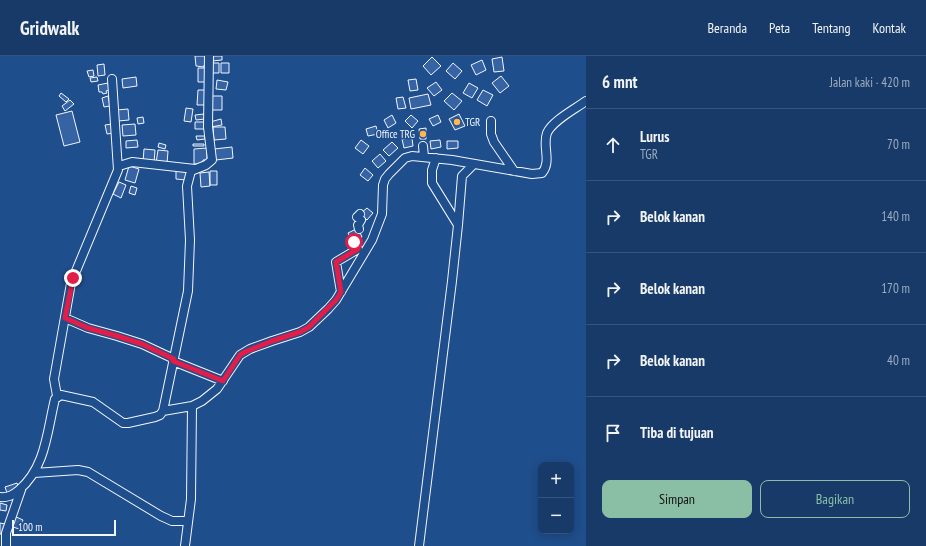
<!DOCTYPE html>
<html lang="id">
<head>
<meta charset="utf-8">
<style>
	:root { --surface:#173a69; --page:#244571; --text:#f1f3f6; --muted:#9eadc0; --line:#36547d; --accent:#8abfa5 }
	body { margin:0; font-family:"PT Sans Narrow",sans-serif; background:var(--page); color:var(--text) }
	.controls { position:absolute; right:12px; bottom:12px; display:grid; overflow:hidden; border-radius:8px; box-shadow:0 2px 10px #0003 }
	.controls button { width:36px; height:36px; display:grid; place-items:center; padding:0; border:0; border-bottom:1px solid var(--line); background:var(--surface); color:var(--text); font:20px sans-serif }
	.scale { position:absolute; left:12px; bottom:10px; width:104px; box-sizing:border-box; padding-left:4px; border:2px solid #f2f6ff; border-top:0; font-size:11px; line-height:14px; white-space:nowrap; color:#f2f6ff; -webkit-text-stroke:3px #1f4e8c; paint-order:stroke }
	.stop { position:absolute; width:12px; height:12px; margin:-9px; border:3px solid #e11d48; border-radius:50%; background:#fff }
	.stop.end { background:#e11d48; border-color:#fff; box-shadow:0 1px 4px #0008 }
	.list { margin:0; padding:0; list-style:none }
	h2 { display:flex; justify-content:space-between; align-items:center; height:52px; margin:0; padding:0 16px; font-size:17px }
	h2 small { font-size:13px; font-weight:400; color:var(--muted) }
	.list li { display:grid; grid-template-columns:26px 1fr auto; gap:12px; align-items:center; box-sizing:border-box; height:72px; padding:0 16px; border-top:1px solid var(--line) }
	.list b { display:block; font-size:15px; white-space:nowrap }
	.list p { margin:0; font-size:13px; white-space:nowrap; color:var(--muted) }
	.list em { font-size:13px; font-style:normal; color:var(--muted) }
	.actions { display:flex; gap:8px; padding:12px 16px }
	.actions a { flex:1; padding:9px 0; border:1px solid var(--accent); border-radius:8px; text-align:center; font-size:14px; color:var(--accent) }
	.actions .main { background:var(--accent); color:#111 }
	.icon { flex:none; width:22px; height:22px; fill:none; stroke:currentColor; stroke-width:2; stroke-linecap:round; stroke-linejoin:round }
	.map { position:relative; flex:none; width:586px; height:490px; overflow:hidden }
	header { display:flex; align-items:center; gap:24px; box-sizing:border-box; height:56px; padding:0 20px; background:var(--surface); border-bottom:1px solid var(--line) }
	header strong { font-size:19px }
	nav { display:flex; gap:22px; margin-inline-start:auto; font-size:14px }
	main { display:flex }
	aside { flex:1; background:var(--surface) }
	.map>svg:first-child { display:block }
</style>
</head>
<body>
<header>
<strong>Gridwalk</strong>
<nav><a>Beranda</a><a>Peta</a><a>Tentang</a><a>Kontak</a></nav>
</header>
<main>
<div class="map">
<svg width="586" height="490" viewBox="0 0 586 490">
	<rect width="100%" height="100%" fill="#1f4e8c"/>
	<path fill="#3563a3" stroke="#f2f6ff" d="M195,0H206L207,9H204V11L196,10Z
		M212,0H222V4L212,5Z
		M432,1L441,10L431,19L423,10Z
		M502,1L504,15L494,16L492,3Z
		M482,4L486,14L476,19L471,9Z
		M212,7H219V17H212Z
		M221,7H229V17H221Z
		M453,7L462,15L455,23L446,15Z
		M104,8L105,19L98,20L97,9Z
		M198,12H206V26H198Z
		M93,14L94,20L89,21L87,15Z
		M501,20L509,30L500,37L492,27Z
		M97,21L98,25L91,26L90,22Z
		M136,21L137,30L123,32L122,23Z
		M416,23L418,34L410,35L408,24Z
		M217,24L228,26L226,34L216,33Z
		M436,26L442,34L434,40L427,32Z
		M108,27L109,34L106,35L107,37L103,38L102,36H99L98,29Z
		M469,27L478,32L472,42L463,37Z
		M198,34H207L206,49H197Z
		M483,34L493,39L487,50L477,44Z
		M61,37L69,43L66,46L59,40Z
		M452,37L462,45L454,54L444,45Z
		M428,38L431,49L411,53L409,42Z
		M108,40L110,50L104,51L102,42Z
		M211,40H222V54H212Z
		M403,41L406,52L398,53L396,42Z
		M70,44L74,48L65,55L62,50Z
		M186,52L193,53L191,66L184,65Z
		M128,53L129,64L118,65L117,54Z
		M72,55L80,86L64,90L56,59Z
		M204,58L205,63L196,64L195,59Z
		M459,58L465,70L455,74L449,63Z
		M392,59L396,67L388,72L384,64Z
		M411,59L418,65L412,72L405,65Z
		M438,59L441,66L433,70L429,63Z
		M143,61L144,67L138,68L137,62Z
		M221,63L222,69L211,71L210,66Z
		M195,66H207V73H195Z
		M112,68L114,77L107,78L105,69Z
		M135,68L136,79L123,80L122,69Z
		M376,70L378,78L368,80L366,73Z
		M213,71H225L226,83L214,84Z
		M426,72V83H420L419,73Z
		M196,80H205V83L197,84Z
		M412,82L413,90L404,92L402,83Z
		M137,84L138,91L126,92V85Z
		M361,84L369,90L363,98L355,92Z
		M440,84L441,91L431,93L430,85Z
		M447,85H458V92L447,93Z
		M392,86L398,92L389,100L383,94Z
		M159,87L166,89L165,93L158,91Z
		M193,88H204V90H193Z
		M232,91L233,102L216,104L214,93Z
		M207,92V104H203V108H194V93Z
		M144,93L155,94L154,107L143,106Z
		M158,94L168,95L167,108L156,107Z
		M380,98L386,105L378,112L372,105Z
		M129,110L139,113L135,127L125,124Z
		M365,112L373,119L368,125L360,119Z
		M176,113L187,114L186,124L176,123Z
		M210,115H217V129H210Z
		M209,116L210,130L201,131L200,117Z
		M119,126L126,129L121,142L113,138Z
		M131,130L137,132L135,139L129,137Z
		M367,152L373,157L367,164L360,158Z
		M358,172L362,181L352,185L348,177Z
		M17,427L19,433L7,437L5,431Z
		M0,447L7,449L6,455L0,454Z
		M14,460L23,464L19,473L10,470Z
		M0,467L5,468L2,478H0Z"/>
	<g fill="none" stroke-linecap="round" stroke-linejoin="round">
		<g stroke="#f2f6ff" stroke-width="10">
			<path id="minor" d="M491,65V78L494,86L514,115
				M423,90L424,101
				M436,102L432,114V127L458,169
				M119,110L132,106L195,113
				M359,173L358,169L361,164L357,161L360,158
				M341,236L336,206L358,193L355,186
				M65,262L88,272L117,280L142,288L174,303
				M173,305L223,325
				M57,340L54,323L71,227L118,114L112,23
				M163,355L192,350L202,345L217,333L240,299L250,293L272,285L300,276L309,271L328,253L336,244L372,184L382,158L383,129L385,123L389,118L405,102L412,100L452,104L532,118L542,117C552,105 542,90 547,77C552,65 575,53 586,45
				M34,417L78,414L88,416L161,460L172,465H188
				M0,441C8,442 13,439 19,434C46,411 47,375 55,343L61,339L93,346L123,367H128L155,361L160,359L163,355L188,235L190,184L187,130L191,115L206,109L212,104L208,71L209,0
				M6,490V477L22,431
				M185,490L191,443L192,350
				M419,490L452,225L458,169L462,120L474,108"/>
		</g>
		<use href="#minor" stroke="#1f4e8c" stroke-width="8"/>
	</g>
	<g fill="none" stroke-linecap="round" stroke-linejoin="round">
		<path stroke="#e11d48" stroke-width="5" d="M73,222L65,262L88,272L117,280L142,288L174,303L173,305L223,325L240,299L245,296L272,285L300,276L309,271L336,244L341,236L336,206L358,193L354,186"/>
	</g>
	<g fill="#ffb74d" stroke="#1f4e8c" stroke-width="1.5">
		<circle cx="457" cy="66" r="4"/>
		<circle cx="423" cy="78" r="4"/>
	</g>
	<g text-anchor="middle" dominant-baseline="central" stroke-width="3" stroke-linejoin="round" paint-order="stroke">
		<g font-size="11" fill="#f2f6ff" stroke="#1f4e8c" text-anchor="start">
			<text x="465" y="66">TGR</text>
			<text x="415" y="78" text-anchor="end">Office TRG</text>
		</g>
	</g>
</svg>
<div class="controls">
<button>+</button>
<button>−</button>
</div>
<div class="scale">100 m</div>
<div class="stop" style="left:354px;top:186px"></div>
<div class="stop end" style="left:73px;top:222px"></div>
</div>
<aside>
<h2>6 mnt<small>Jalan kaki · 420 m</small></h2>
<ul class="list">
<li><svg class="icon" aria-label="ahead" viewBox="0 0 24 24"><path d="M12 20V5M6 11l6-6 6 6"/></svg><div><b>Lurus</b><p>TGR</p></div><em>70 m</em></li>
<li><svg class="icon" aria-label="right" viewBox="0 0 24 24"><path d="M7 20v-9h11M14 6l5 5-5 5"/></svg><div><b>Belok kanan</b></div><em>140 m</em></li>
<li><svg class="icon" aria-label="right" viewBox="0 0 24 24"><path d="M7 20v-9h11M14 6l5 5-5 5"/></svg><div><b>Belok kanan</b></div><em>170 m</em></li>
<li><svg class="icon" aria-label="right" viewBox="0 0 24 24"><path d="M7 20v-9h11M14 6l5 5-5 5"/></svg><div><b>Belok kanan</b></div><em>40 m</em></li>
<li><svg class="icon" aria-label="arrive" viewBox="0 0 24 24"><path d="M6 21V4h12l-3 4 3 4H6"/></svg><div><b>Tiba di tujuan</b></div></li>
</ul>
<div class="actions"><a class="main">Simpan</a><a>Bagikan</a></div>
</aside>
</main>
</body>
</html>
